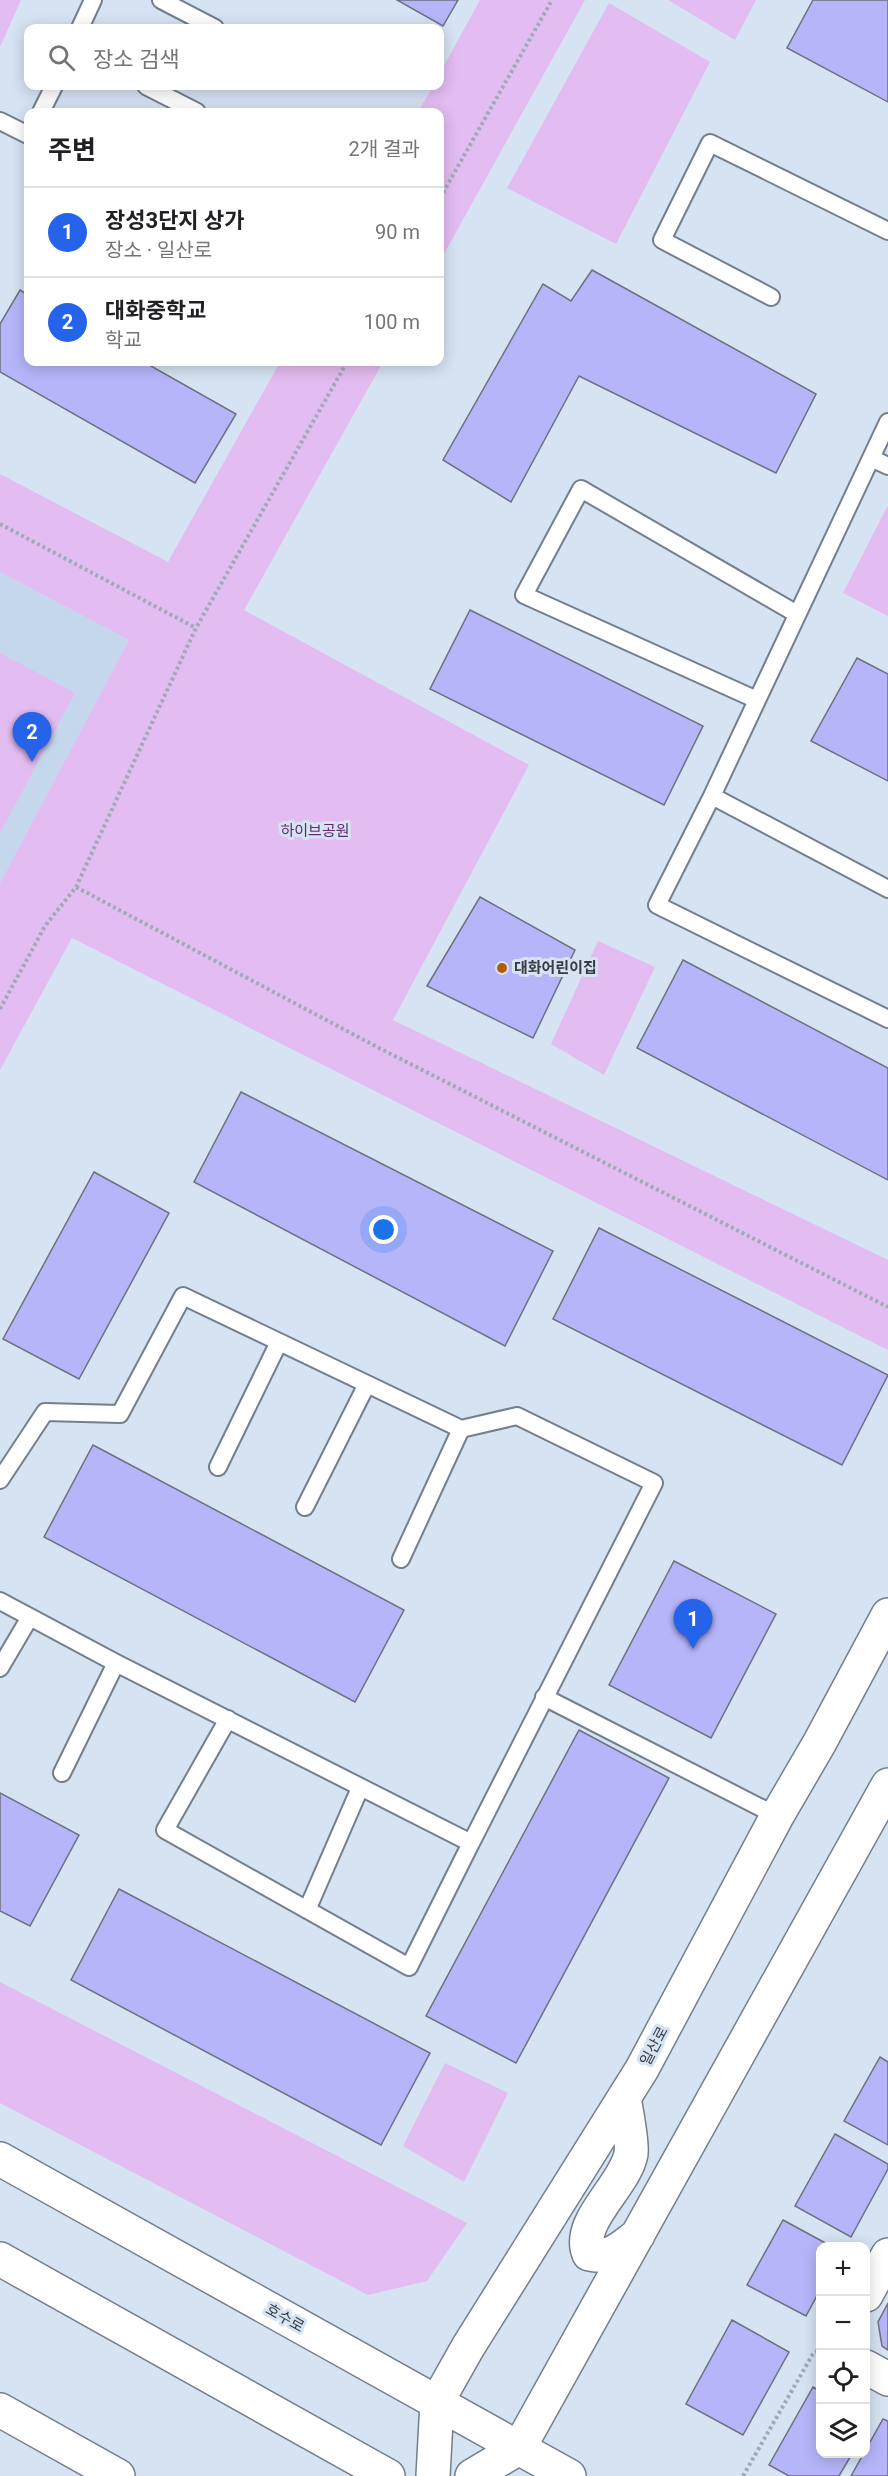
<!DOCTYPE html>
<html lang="ko">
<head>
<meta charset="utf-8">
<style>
	:root { --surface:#fff; --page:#f2f2f2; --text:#202124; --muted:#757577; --line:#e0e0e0; --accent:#2563eb }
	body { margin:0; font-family:Roboto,"Noto Sans KR",sans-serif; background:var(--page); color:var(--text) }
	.controls { position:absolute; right:18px; bottom:18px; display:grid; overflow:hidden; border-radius:12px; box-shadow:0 3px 15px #0003 }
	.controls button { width:54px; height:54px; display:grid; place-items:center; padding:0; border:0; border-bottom:2px solid var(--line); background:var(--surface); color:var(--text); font:30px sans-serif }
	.you { position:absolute; left:384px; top:1230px; width:21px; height:21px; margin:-15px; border:4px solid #fff; border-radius:50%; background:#1a73e8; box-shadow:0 0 0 9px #1a73e833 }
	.badge { display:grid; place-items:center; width:39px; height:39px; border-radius:50%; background:var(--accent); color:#fff; font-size:20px; font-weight:700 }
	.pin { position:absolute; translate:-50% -50px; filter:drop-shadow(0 2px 3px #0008) }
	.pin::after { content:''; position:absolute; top:32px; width:21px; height:18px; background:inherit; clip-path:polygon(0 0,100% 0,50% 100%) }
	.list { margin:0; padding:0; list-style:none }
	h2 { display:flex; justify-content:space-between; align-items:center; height:78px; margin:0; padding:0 24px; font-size:26px }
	h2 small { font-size:20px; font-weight:400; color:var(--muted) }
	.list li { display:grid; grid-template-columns:39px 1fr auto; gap:18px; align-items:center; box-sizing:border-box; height:90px; padding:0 24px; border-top:2px solid var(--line) }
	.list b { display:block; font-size:22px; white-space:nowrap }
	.list p { margin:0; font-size:20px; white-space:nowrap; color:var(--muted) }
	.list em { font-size:20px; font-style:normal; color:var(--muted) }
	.icon { flex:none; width:33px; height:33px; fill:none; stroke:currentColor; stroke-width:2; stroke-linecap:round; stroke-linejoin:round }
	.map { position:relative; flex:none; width:888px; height:2476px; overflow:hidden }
	.search { position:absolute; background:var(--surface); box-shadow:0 3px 15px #0003; left:24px; top:24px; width:420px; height:66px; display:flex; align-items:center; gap:15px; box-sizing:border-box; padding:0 21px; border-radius:12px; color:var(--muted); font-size:22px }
	.panel { position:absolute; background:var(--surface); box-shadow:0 3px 15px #0003; left:24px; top:108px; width:420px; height:258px; border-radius:12px }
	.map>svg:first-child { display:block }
</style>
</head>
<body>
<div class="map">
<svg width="888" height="2476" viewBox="0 0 888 2476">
	<rect width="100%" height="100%" fill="#d6e3f3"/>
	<path fill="#c5d7ec" d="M0,572L129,640L0,883Z"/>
	<path fill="#e3bcf1" d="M0,0H21L0,47Z
		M480,0H585L440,261V112H418L433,86H440V73Z
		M668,0H756L735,40Z
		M609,3L710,62L616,244L507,188Z
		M280,362H383L244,610L529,765L393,1020L888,1260V1350L72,938L0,1070V883L129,640L0,572V474L168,562Z
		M887,507H888V616L843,593Z
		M0,653L75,693L0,833Z
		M598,941L655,967L604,1075L551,1044Z
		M0,1982L467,2223L427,2281L368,2295L0,2103Z
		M445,2063L508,2093L464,2182L403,2146Z"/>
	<path fill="#b6b5fa" stroke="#6f6f80" stroke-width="1.5" d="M397,0H458L443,26Z
		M813,0H888V102L787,48Z
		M592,270L816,394L776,473L579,376L511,502L443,460L543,284L571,301Z
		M20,290L28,295V362H144L236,414L195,483L0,372V324Z
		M470,610L703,726L664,805L430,689Z
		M857,658L888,674V781L811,741Z
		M480,897L575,950L533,1038L427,986Z
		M683,960L888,1068V1180L637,1048Z
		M241,1092L553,1251L505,1346L194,1182Z
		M94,1172L169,1213L79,1379L3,1339Z
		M599,1228L888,1375L842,1465L553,1319Z
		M93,1445L404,1610L355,1702L44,1537Z
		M674,1561L776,1614L711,1738L609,1685Z
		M579,1730L669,1778L516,2063L426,2016Z
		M0,1793L79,1835L30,1926L0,1911Z
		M119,1889L430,2053L381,2145L71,1980Z
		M880,2057L888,2062V2145L844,2121Z
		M835,2134L888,2164V2169L851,2237L795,2206Z
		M783,2220L831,2246H820V2290L806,2316L747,2285Z
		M888,2303V2350L882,2346L878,2322Z
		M732,2320L789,2352L743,2435L686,2404Z
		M813,2387L820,2391V2454H852L839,2476H789L769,2465Z
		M883,2419L888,2421V2476H851Z"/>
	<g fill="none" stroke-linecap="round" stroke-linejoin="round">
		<g stroke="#737f8d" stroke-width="20">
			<path id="service" d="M161,0L215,28
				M80,28L93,0
				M146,86L197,112
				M41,112L54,86
				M0,121L28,135
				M771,297L662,240L710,143L888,231
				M888,422L712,796L657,905L888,1019
				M871,458L888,466
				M757,700L524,595L581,489L797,614
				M712,796L888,889
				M218,1467L279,1342
				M0,1480L45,1412L120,1414L183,1296L461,1429L517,1416L654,1483L471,1843L116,1663L0,1601
				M305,1507L367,1384
				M401,1559L461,1429
				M0,1668L30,1617
				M544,1697L777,1816
				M228,1719L165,1830L409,1967L471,1843
				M62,1773L116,1663
				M307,1910L360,1788"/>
		</g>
		<g stroke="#737f8d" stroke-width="36">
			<path id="minor" d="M866,2295L888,2255
				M866,2367L888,2379"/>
		</g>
		<g stroke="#737f8d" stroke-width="36">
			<path id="secondary" d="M0,2410L118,2476"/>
		</g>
		<g stroke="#737f8d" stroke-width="36">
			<path id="primary" d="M624,2098C626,2110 633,2144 631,2154C625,2186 575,2222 589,2254C612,2259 620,2248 638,2235
				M0,2159L569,2476
				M0,2259L388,2476
				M433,2476L437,2402L468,2347L642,2069L777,1816L820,1742L888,1615
				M472,2476L519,2448L888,1785"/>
		</g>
		<path stroke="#a0aab6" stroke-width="4" stroke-dasharray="3 3" stroke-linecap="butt" d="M440,198L552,0
			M0,524L196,628
			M76,887L379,1048L888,1307
			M0,1009L45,926L76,887L196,628L347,362
			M743,2476L814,2352L820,2351"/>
		<use href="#service" stroke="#fff" stroke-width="16"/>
		<use href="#minor" stroke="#fff" stroke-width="33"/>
		<use href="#secondary" stroke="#fff" stroke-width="33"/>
		<use href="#primary" stroke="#fff" stroke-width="33"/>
	</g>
	<circle fill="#b65a00" stroke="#d6e3f3" stroke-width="2" cx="502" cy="968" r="6"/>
	<g text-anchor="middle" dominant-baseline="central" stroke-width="6" stroke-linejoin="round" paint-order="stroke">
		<g font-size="15" fill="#612a72" stroke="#d6e3f3">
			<text x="315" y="831">하이브공원</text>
		</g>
		<g font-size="15" font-weight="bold" fill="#373c42" stroke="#d6e3f3" text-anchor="start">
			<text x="514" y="968">대화어린이집</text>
		</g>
		<g font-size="15" fill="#373c42" stroke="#d6e3f3">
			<text transform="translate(654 2046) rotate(-62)">일산로</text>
			<text transform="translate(285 2318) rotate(29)">호수로</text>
		</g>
	</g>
</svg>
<div class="controls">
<button>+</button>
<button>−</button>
<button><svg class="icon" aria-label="locate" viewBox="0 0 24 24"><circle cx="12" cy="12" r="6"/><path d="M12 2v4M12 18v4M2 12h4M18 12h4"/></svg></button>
<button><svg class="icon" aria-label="layers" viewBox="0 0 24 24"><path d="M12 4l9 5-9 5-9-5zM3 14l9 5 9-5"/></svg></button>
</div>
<div class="you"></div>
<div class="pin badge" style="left:693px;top:1649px">1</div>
<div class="pin badge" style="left:32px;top:762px">2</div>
<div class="search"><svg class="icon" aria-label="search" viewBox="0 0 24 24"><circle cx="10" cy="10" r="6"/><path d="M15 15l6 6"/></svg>장소 검색</div>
<section class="panel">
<h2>주변<small>2개 결과</small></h2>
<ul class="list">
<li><span class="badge">1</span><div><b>장성3단지 상가</b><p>장소 · 일산로</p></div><em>90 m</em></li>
<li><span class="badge">2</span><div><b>대화중학교</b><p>학교</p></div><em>100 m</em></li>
</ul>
</section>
</div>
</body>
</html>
